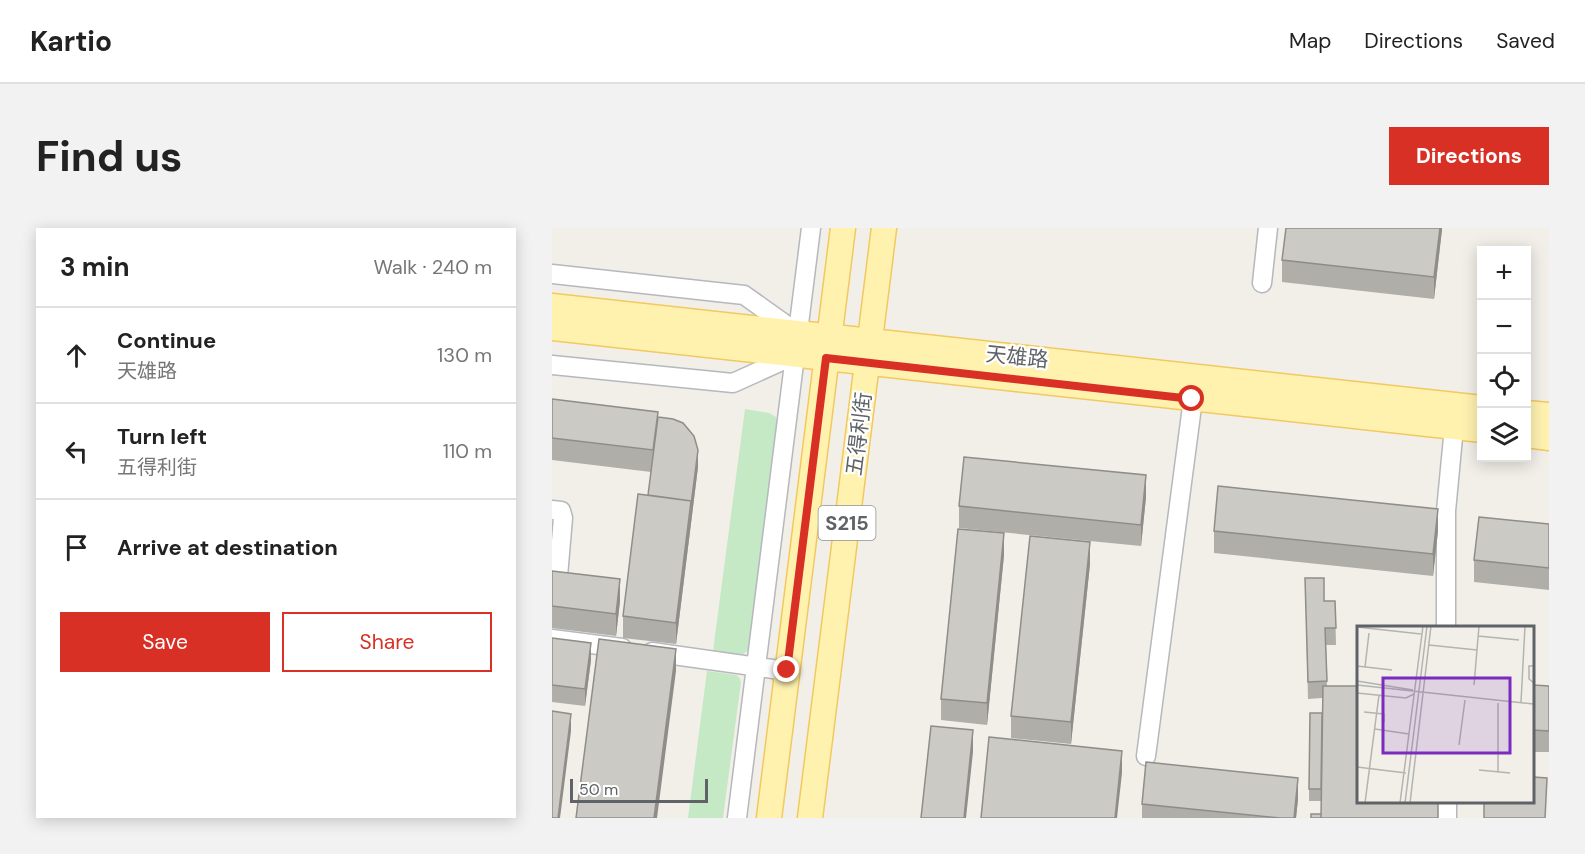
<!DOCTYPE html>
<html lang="en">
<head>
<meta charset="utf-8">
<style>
	:root { --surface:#fff; --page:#f2f2f2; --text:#222; --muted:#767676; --line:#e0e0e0; --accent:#d93025 }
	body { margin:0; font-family:"DM Sans","Noto Sans SC",sans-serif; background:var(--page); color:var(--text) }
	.controls { position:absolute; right:18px; top:18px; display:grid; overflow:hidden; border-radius:0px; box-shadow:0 3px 15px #0003 }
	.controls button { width:54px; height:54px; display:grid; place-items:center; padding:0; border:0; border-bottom:2px solid var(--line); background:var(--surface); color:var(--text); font:30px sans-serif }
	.scale { position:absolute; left:18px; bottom:15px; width:138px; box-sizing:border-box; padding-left:6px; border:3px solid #5f6368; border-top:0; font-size:16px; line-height:21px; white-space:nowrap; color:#5f6368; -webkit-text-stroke:4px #fff; paint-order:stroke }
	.stop { position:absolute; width:18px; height:18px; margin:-14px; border:4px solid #d93025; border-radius:50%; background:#fff }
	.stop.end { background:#d93025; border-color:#fff; box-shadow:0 2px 6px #0008 }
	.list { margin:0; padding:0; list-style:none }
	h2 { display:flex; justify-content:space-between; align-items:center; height:78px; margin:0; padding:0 24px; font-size:26px }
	h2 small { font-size:20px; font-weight:400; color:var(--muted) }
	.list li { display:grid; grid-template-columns:39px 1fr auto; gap:18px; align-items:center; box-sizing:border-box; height:96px; padding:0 24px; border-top:2px solid var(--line) }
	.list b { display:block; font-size:22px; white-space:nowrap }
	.list p { margin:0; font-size:20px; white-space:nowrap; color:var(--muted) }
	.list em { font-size:20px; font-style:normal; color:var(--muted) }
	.actions { display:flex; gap:12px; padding:18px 24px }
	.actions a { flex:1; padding:14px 0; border:2px solid var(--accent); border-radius:0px; text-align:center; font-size:21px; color:var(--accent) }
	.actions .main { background:var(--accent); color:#fff }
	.icon { flex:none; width:33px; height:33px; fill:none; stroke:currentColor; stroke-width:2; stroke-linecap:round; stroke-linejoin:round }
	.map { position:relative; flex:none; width:997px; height:590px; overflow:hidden; border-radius:0px }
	header { display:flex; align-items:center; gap:36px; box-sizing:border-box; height:84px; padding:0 30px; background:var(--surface); border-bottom:2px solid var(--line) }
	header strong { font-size:28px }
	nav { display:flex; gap:33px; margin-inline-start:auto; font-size:21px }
	.intro { display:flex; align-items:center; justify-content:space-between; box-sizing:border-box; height:144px; padding:0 36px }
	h1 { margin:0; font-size:42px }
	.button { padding:15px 27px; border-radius:0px; background:var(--accent); color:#fff; font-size:21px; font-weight:700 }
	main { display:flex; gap:36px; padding:0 36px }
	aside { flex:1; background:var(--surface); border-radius:0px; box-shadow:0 3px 15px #0003 }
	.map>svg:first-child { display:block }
</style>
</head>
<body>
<header>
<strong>Kartio</strong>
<nav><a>Map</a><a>Directions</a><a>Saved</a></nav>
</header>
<div class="intro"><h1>Find us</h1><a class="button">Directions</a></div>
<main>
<aside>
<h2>3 min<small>Walk · 240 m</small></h2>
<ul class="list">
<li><svg class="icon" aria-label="ahead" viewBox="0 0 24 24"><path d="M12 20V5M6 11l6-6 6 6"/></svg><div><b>Continue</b><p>天雄路</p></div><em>130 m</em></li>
<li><svg class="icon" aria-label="left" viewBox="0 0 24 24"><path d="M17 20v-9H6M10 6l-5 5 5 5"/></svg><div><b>Turn left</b><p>五得利街</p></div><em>110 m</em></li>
<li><svg class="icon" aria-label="arrive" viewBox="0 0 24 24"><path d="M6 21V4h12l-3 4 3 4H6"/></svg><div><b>Arrive at destination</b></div></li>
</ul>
<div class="actions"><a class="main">Save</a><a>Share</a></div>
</aside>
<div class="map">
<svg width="997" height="590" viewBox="0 0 997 590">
	<rect width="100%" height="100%" fill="#f1efe8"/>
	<path fill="#c5e8c5" d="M193,181L217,185L224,189L226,196L196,422L190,427L161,423Z
		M155,443L184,447L187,449L189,454L171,590H136Z"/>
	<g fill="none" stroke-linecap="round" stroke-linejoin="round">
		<g stroke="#b5b8bc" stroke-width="21">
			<path id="minor" d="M0,46L192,67L244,104
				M710,55L716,0
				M0,137L181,155L243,127
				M0,282L9,283L11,290L6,348
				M894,400V283L902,199
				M0,411L70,420
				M100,424L235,443
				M594,528L641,171
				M895,574V590
				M185,590L259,0"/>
		</g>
		<g stroke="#f2c960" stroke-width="27">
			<path id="major" d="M0,78L930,180
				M0,100L930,202
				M975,185L997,187
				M975,207L997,210
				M217,590L291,0
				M258,590L332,0"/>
		</g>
		<use href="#minor" stroke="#fff" stroke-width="18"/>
		<use href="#major" stroke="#fff2af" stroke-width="24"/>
	</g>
	<path fill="#afaea9" d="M890,0L882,71L730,54V32Z
		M0,171L106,189L146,239L124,416L71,410V388L96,267L99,244L0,232Z
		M594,269L589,318L407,300V278Z
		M997,296V362L922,354V332Z
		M662,303H886L881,348L662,325Z
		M452,327L435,497L389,492V471Z
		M538,336L519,516L459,510V488Z
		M0,343L68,373L64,408L0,400Z
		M753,350L772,373H783L784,417H774L775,458L769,586V573H757L758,485H770V470L756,471Z
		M0,410L39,432L33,478L0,474Z
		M981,457L997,458V524H981Z
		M746,571L744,590H590V576Z"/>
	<path fill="#8f8d8a" d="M888,0H890V2L882,71V49Z
		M146,222V239L124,416V395Z
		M594,247V269L589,318V297Z
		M886,281V303L881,348V326Z
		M452,305V327L435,497V475Z
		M538,314V336L519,516V494Z
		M68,351V373L64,408V386Z
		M39,415V432L33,478V461Z
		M124,421V443L105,590H102Z
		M19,486V503L8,590H6Z
		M421,502V524L414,590H412Z
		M570,523V545L565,590H563Z
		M746,550V571L744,590H742Z"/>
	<path fill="#cccac5" stroke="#8f8d8a" stroke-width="1.5" d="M734,0H888L882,49L730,32Z
		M0,171L106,184L101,222L0,210Z
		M106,189L121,191L131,195L142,208L146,222L139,277V273L96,267Z
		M412,229L594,247L589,297L407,278Z
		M666,258L886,281L881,326L662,303Z
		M86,266L139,273L124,395L71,388Z
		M927,289L997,296V340L922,332Z
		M406,301L452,305L435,475L389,471Z
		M478,308L538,314L519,494L459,488Z
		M0,343L68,351L64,386L0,378Z
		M753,350H772V373H783L784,400H773L775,453L756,454Z
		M0,410L39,415L33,461L0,457Z
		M47,411L124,421L102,590H24Z
		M981,457L997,458V503L981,502Z
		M771,458H807V573H886V590H769Z
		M0,483L19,486L6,590H0Z
		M758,485H770L769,561H757Z
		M379,498L421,502L412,590H369Z
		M437,509L570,523L563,590H429Z
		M594,534L746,550L742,590H728L590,576Z
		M981,549L995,550L993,590H932V573H981Z
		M759,586H769V590H759Z"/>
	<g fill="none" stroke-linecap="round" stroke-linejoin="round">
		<path stroke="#d93025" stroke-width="8" d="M235,442L274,130L640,171"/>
	</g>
	<g text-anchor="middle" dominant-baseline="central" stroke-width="4.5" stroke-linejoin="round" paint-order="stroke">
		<rect fill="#fff" stroke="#8f9295" stroke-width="1.5" x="266.5" y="278" width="57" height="34" rx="4.5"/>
		<g font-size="20" font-weight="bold" fill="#5f6368">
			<text x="295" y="295">S215</text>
		</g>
		<g font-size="21" fill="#5f6368" stroke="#fff">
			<text transform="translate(465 129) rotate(6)">天雄路</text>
			<text transform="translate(307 206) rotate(-83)">五得利街</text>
		</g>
	</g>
	<g transform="translate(805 398)">
		<rect width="177" height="177" fill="#f1efe8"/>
		<path fill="none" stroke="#b3b3b1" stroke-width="1.5" d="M0,1L64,8M121,10L162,14M72,19L120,24M0,40L35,44M177,40H172V53L177,57M8,41L12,7M0,55L56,64M0,59L177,78M117,59L122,0M0,67L49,72L57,68M164,76L168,0M7,86L27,88V96M18,103L52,108M102,119L108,74M0,141L49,147M122,144L153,147M141,146V77M8,177L22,69M43,177L66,0M48,177L70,0M53,177L74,0"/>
		<path fill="#7b2cbf" fill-opacity="0.15" stroke="#7b2cbf" stroke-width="3" d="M26,52H153V127H26Z"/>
		<rect width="177" height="177" fill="none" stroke="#5f6368" stroke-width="3"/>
	</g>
</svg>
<div class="controls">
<button>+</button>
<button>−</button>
<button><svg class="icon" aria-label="locate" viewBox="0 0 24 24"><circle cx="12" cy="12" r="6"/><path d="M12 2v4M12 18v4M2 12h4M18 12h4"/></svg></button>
<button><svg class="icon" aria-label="layers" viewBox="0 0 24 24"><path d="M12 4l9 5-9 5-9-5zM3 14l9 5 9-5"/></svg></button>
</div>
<div class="scale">50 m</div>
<div class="stop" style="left:640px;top:171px"></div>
<div class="stop end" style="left:235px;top:442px"></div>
</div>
</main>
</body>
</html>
